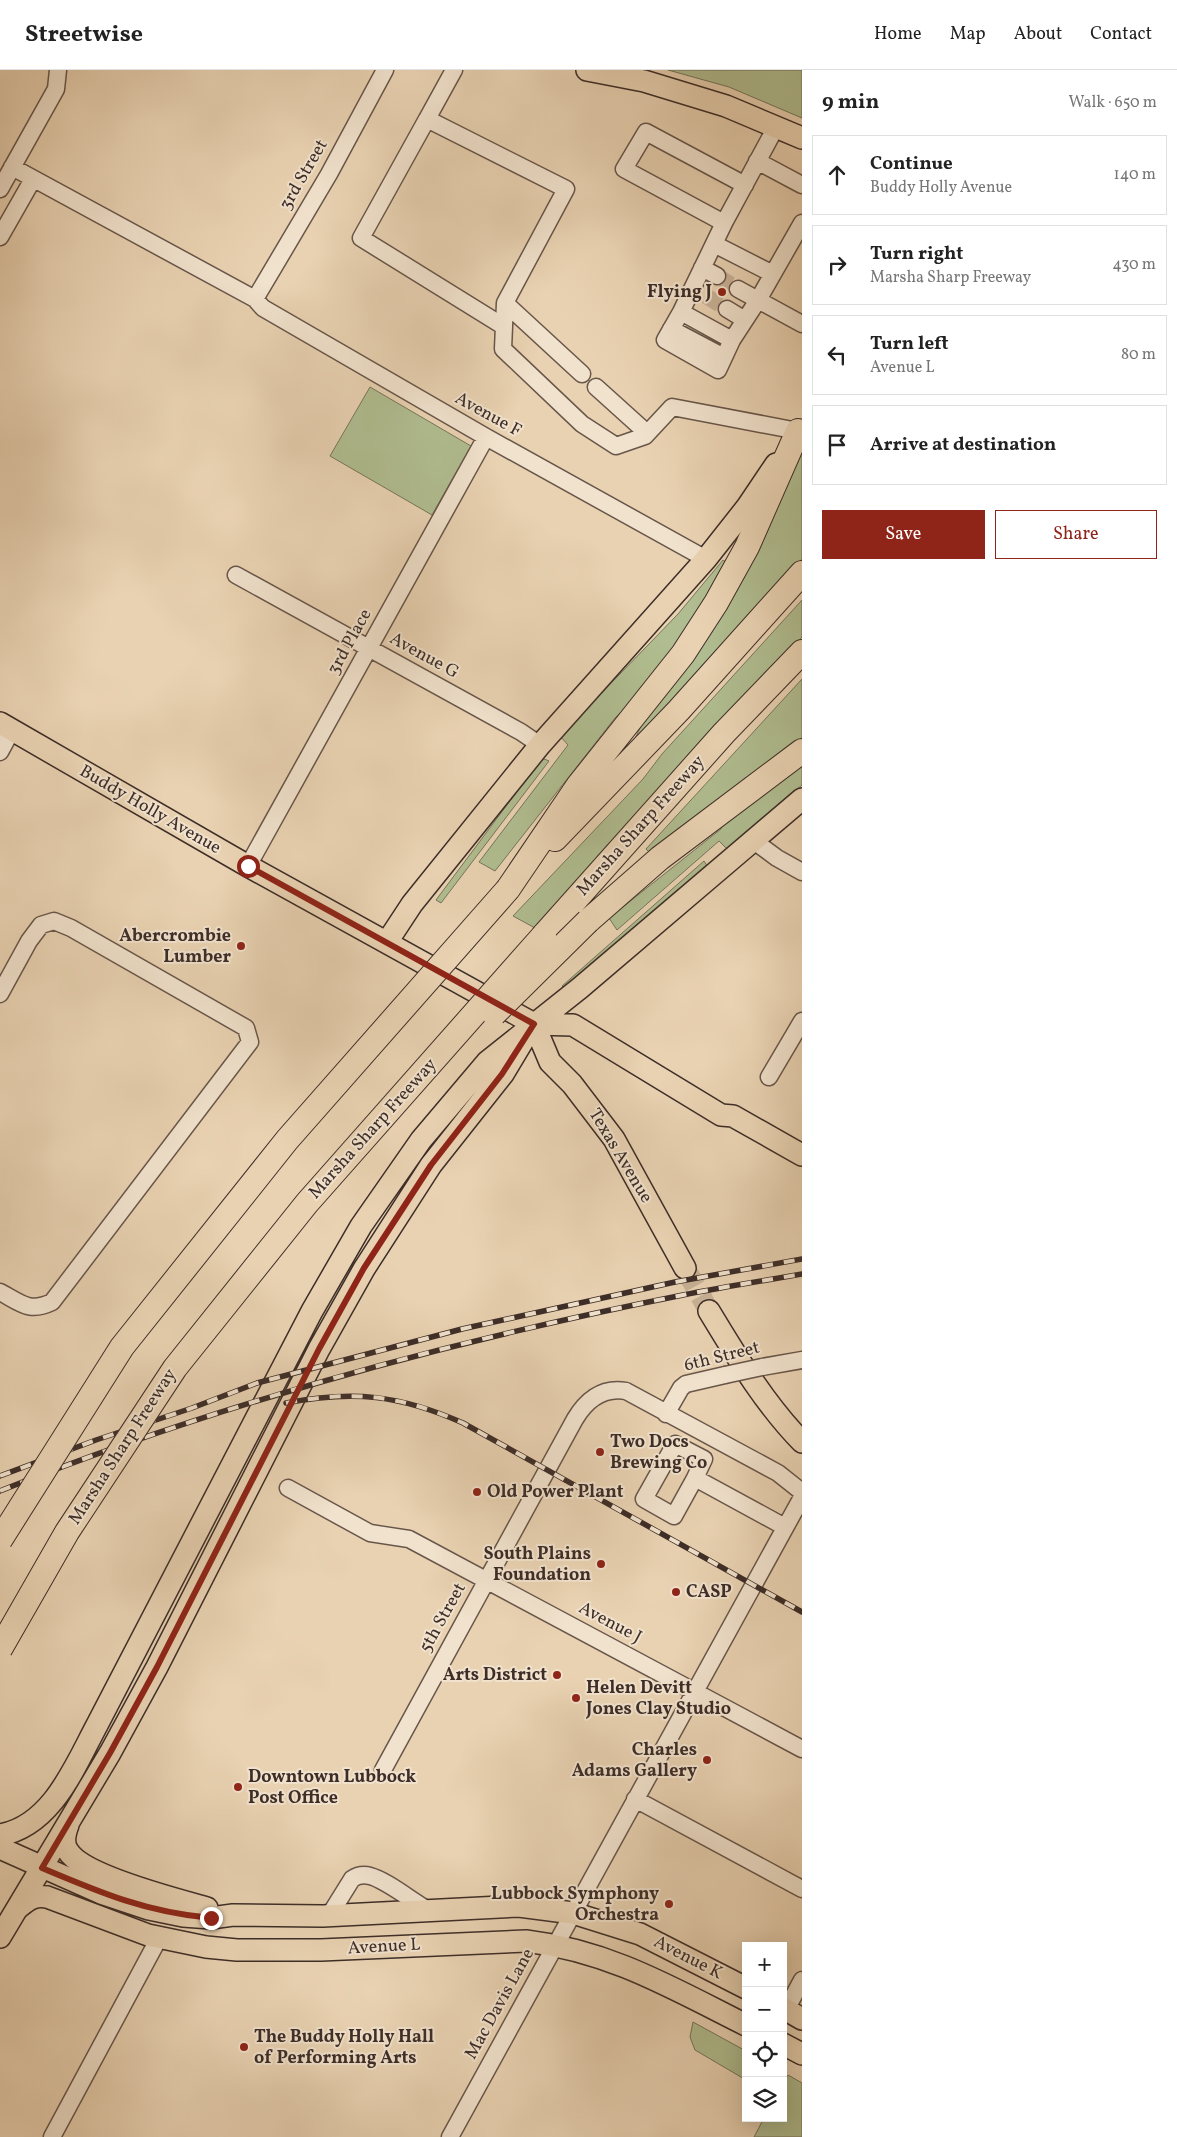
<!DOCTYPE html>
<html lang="en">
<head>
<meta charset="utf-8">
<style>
	:root { --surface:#fff; --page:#f6f6f6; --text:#222; --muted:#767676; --line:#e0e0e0; --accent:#8f2418 }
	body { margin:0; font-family:Vollkorn,serif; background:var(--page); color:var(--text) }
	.controls { position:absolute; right:15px; bottom:15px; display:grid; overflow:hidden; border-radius:0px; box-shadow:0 5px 20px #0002 }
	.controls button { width:45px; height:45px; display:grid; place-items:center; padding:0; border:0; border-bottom:1px solid var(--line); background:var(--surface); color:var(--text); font:25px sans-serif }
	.stop { position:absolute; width:15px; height:15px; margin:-11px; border:4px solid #8f2418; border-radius:50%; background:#fff }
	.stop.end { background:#8f2418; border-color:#fff; box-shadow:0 1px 5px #0008 }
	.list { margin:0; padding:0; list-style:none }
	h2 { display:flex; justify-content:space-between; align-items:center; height:65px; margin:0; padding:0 20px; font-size:21px }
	h2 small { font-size:16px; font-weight:400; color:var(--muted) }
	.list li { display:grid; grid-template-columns:32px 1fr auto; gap:15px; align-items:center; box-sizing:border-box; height:80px; margin:0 10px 10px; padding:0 10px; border:1px solid var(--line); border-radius:0px }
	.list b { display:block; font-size:19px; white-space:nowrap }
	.list p { margin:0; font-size:16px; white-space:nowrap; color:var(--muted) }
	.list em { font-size:16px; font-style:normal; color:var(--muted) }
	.actions { display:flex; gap:10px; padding:15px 20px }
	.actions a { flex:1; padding:11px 0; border:1px solid var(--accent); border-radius:0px; text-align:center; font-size:18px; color:var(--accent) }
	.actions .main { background:var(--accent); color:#fff }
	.icon { flex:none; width:28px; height:28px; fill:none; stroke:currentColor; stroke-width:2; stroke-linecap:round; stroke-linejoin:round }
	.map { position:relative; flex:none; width:802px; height:2067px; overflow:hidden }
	header { display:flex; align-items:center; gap:30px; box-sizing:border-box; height:70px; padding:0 25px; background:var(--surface); border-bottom:1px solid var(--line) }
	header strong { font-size:24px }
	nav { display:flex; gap:28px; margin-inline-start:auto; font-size:18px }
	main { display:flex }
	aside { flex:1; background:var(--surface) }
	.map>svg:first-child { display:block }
</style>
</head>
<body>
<header>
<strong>Streetwise</strong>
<nav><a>Home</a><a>Map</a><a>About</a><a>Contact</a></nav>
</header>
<main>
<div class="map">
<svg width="802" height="2067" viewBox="0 0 802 2067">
	<rect width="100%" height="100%" fill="#e9d2b2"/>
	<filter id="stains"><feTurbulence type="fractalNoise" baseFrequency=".004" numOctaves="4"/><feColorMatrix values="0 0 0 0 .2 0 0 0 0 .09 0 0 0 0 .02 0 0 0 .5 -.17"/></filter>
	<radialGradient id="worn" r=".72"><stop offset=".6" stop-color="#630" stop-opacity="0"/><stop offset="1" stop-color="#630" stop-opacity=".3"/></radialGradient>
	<path fill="#b0bd90" stroke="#76755c" d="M668,0H802V48L729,17Z
		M370,317L471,376L432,445L330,386Z
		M802,371V489L634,671L645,647Z
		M723,490L728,493C697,547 661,605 615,648L495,801L479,792L568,675L560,666L678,544Z
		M802,530V567L613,775L610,772L535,858L513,846L643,709L662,684Z
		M802,609V669L651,784L646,779Z
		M542,688L549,691L441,833L436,830Z
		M802,691V715L727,779L719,771L617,860L609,848L721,759V754Z
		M704,791L708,797L566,920L562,916Z
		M693,1952L746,1981V2010L695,1980L690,1967Z
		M788,2005L802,2013V2067H754L764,2048H783V2014Z"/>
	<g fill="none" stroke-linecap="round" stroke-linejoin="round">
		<path stroke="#c7b196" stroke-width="16" stroke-dasharray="16 8" stroke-linecap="butt" d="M717,206L738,219
			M706,226L727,239"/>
		<path stroke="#c7b196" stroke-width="21" stroke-dasharray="21 11" stroke-linecap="butt" d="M685,1198L709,1241"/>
		<g stroke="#68564a" stroke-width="19">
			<path id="minor" d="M427,49L454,0
				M776,57L724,153L681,242L732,270L758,230L802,254
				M757,91L802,115
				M12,97L255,229L263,238L486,367L706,489
				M0,119L56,19L58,0
				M724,153L624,99L646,62L745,115
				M0,167L33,109
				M714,174L773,204
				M702,198L717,206
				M738,219L758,230L802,153
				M255,229L329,104L385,0
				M505,233L582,304
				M727,239L745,250
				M681,242L665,270L718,300L732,270
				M503,256L361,168L427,49L566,119L505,233L503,279L582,354L616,376L645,366L672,337L798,361
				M671,259L724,287
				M596,317L647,363
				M236,505L521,662L540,675
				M0,682L12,660
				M754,771L777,788L802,802
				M248,796L486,367
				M0,924L29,871L41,855L54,851L71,858L246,958L250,972L52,1232C29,1243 21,1233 0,1222
				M769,1007L802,951
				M762,1297L802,1290
				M666,1344L681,1318L686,1314L725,1305
				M695,1408L704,1389L675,1374L644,1429L674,1446L695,1408L785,1457
				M288,1418L370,1463L409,1469L802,1679
				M383,1700L575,1349C587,1329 603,1317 626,1321L778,1403L802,1422
				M635,1729L802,1819
				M329,1846L352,1809C358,1805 363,1804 370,1806C386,1810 412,1831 428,1840
				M786,1940L802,1910
				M52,2067L159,1868
				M450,2067L802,1427"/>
		</g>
		<g stroke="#3d2d28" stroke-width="24">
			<path id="major" d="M587,0L644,11L726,36L802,68
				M0,653L248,796L534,954L573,955L721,1045L733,1046L802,1085
				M387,872L412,834L540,675L706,489L747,437L776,394
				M534,954L550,992L572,1014L614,1069L685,1198
				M709,1241C737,1287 764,1333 802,1372
				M68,1755C65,1763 62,1773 68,1781C83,1806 178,1830 207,1838
				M0,1765C52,1756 75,1696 97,1655L312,1241L361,1156L421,1070L487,992L580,918L802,729
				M0,1778L101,1823L149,1839L183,1846L211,1848L233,1845L323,1846L519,1836L573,1843L640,1864L746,1918
				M18,1838C28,1830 33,1825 47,1827L148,1865L206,1877L237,1880H321L526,1871C610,1881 672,1918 746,1955
				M0,1867L110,1683L157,1597L319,1279L364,1199L431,1095L503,1004L524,969
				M783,1938L802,1949
				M783,1974L802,1984"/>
		</g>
		<g stroke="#3d2d28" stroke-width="26">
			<path id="highway" d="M555,769L679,640L802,503
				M508,819L578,716L683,584L716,533L747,477L798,361
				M588,851L660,788L802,681
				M544,865L724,663L802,582"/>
		</g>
		<use href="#minor" stroke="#f1e2cd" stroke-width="16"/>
		<use href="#major" stroke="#e9d2b2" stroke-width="21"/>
		<use href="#highway" stroke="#e9d2b2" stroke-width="24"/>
		<g stroke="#3d2d28" stroke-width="5.5">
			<path id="rail" d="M286,1333C353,1320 400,1325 463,1353L802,1542
				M0,1406L96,1370L192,1338L257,1313L462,1259L675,1212L802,1189
				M0,1421C220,1333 451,1271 683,1225C722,1217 762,1211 802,1204"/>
		</g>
		<use href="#rail" stroke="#f1e2cd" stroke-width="4" stroke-dasharray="11" stroke-linecap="butt"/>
		<g stroke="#68564a" stroke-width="19" stroke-linecap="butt">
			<path id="minor-bridge" d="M725,1305L762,1297"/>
		</g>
		<g stroke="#3d2d28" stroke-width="26" stroke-linecap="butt">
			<path id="highway-bridge" d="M494,944L588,851
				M0,1470L122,1277L287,1070L508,819
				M0,1579L67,1462L175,1298L307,1133L544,865"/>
		</g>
		<use href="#minor-bridge" stroke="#f1e2cd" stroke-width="16"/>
		<use href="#highway-bridge" stroke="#e9d2b2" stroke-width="24"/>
	</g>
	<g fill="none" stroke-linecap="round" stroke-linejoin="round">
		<path stroke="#8f2418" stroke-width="6" d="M211,1848C146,1842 101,1823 42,1798L110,1683L157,1597L319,1279L364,1198L431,1095L502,1004L534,954L248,796"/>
	</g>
	<g fill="#8f2418" stroke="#f1e2cd" stroke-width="2">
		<circle cx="722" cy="222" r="5"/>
		<circle cx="241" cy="876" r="5"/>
		<circle cx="600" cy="1382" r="5"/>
		<circle cx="477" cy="1422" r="5"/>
		<circle cx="601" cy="1494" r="5"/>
		<circle cx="676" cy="1522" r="5"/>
		<circle cx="557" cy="1605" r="5"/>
		<circle cx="576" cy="1628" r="5"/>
		<circle cx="707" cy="1690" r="5"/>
		<circle cx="238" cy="1717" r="5"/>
		<circle cx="669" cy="1834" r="5"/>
		<circle cx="244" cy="1977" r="5"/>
	</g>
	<g text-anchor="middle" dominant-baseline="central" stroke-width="4" stroke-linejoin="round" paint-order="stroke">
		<g font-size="18" fill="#3d2d28" stroke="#f1e2cd">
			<text transform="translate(304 105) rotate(-60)">3rd Street</text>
			<text transform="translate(488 345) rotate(29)">Avenue F</text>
			<text transform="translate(350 572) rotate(-61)">3rd Place</text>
			<text transform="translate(424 586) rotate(29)">Avenue G</text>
			<text transform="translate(150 740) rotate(30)">Buddy Holly Avenue</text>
			<text transform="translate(641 756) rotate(-48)">Marsha Sharp Freeway</text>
			<text transform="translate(373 1059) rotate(-48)">Marsha Sharp Freeway</text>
			<text transform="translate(620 1086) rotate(59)">Texas Avenue</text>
			<text transform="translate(722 1287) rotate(-14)">6th Street</text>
			<text transform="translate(123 1377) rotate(-57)">Marsha Sharp Freeway</text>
			<text transform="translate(443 1548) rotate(-61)">5th Street</text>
			<text transform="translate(610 1553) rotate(28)">Avenue J</text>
			<text transform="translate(384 1877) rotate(-3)">Avenue L</text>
			<text transform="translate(688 1888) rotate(27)">Avenue K</text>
			<text transform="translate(500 1934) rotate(-61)">Mac Davis Lane</text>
		</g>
		<g font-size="18" font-weight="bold" fill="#3d2d28" stroke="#f1e2cd" text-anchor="end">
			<text x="712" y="222">Flying J</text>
			<text x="231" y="866">Abercrombie<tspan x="231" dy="21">Lumber</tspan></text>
			<text x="610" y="1372" text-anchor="start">Two Docs<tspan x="610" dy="21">Brewing Co</tspan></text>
			<text x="487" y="1422" text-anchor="start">Old Power Plant</text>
			<text x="591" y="1484">South Plains<tspan x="591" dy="21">Foundation</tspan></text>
			<text x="686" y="1522" text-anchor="start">CASP</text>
			<text x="547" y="1605">Arts District</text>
			<text x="586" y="1618" text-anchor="start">Helen Devitt<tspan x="586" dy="21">Jones Clay Studio</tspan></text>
			<text x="697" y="1680">Charles<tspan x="697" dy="21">Adams Gallery</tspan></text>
			<text x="248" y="1707" text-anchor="start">Downtown Lubbock<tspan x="248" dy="21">Post Office</tspan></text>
			<text x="659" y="1824">Lubbock Symphony<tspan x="659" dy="21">Orchestra</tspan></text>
			<text x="254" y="1967" text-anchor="start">The Buddy Holly Hall<tspan x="254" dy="21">of Performing Arts</tspan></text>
		</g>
	</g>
	<rect width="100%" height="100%" filter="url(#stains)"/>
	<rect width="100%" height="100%" fill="url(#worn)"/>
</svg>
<div class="controls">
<button>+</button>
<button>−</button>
<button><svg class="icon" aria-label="locate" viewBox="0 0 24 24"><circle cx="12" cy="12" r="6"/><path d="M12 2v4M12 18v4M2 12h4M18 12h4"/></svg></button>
<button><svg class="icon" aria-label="layers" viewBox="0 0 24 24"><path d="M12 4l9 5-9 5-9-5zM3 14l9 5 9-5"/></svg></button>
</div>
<div class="stop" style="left:248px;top:796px"></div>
<div class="stop end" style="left:211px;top:1848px"></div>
</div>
<aside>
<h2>9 min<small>Walk · 650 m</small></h2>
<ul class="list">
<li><svg class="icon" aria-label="ahead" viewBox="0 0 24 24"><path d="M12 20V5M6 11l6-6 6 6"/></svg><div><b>Continue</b><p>Buddy Holly Avenue</p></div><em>140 m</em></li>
<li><svg class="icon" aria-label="right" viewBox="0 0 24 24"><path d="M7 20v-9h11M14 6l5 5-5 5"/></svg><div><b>Turn right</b><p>Marsha Sharp Freeway</p></div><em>430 m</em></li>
<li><svg class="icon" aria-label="left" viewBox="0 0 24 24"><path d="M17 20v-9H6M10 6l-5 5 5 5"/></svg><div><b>Turn left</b><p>Avenue L</p></div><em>80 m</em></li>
<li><svg class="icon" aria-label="arrive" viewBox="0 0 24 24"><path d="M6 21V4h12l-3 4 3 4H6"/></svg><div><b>Arrive at destination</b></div></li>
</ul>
<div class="actions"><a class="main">Save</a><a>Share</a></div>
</aside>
</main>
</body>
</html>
